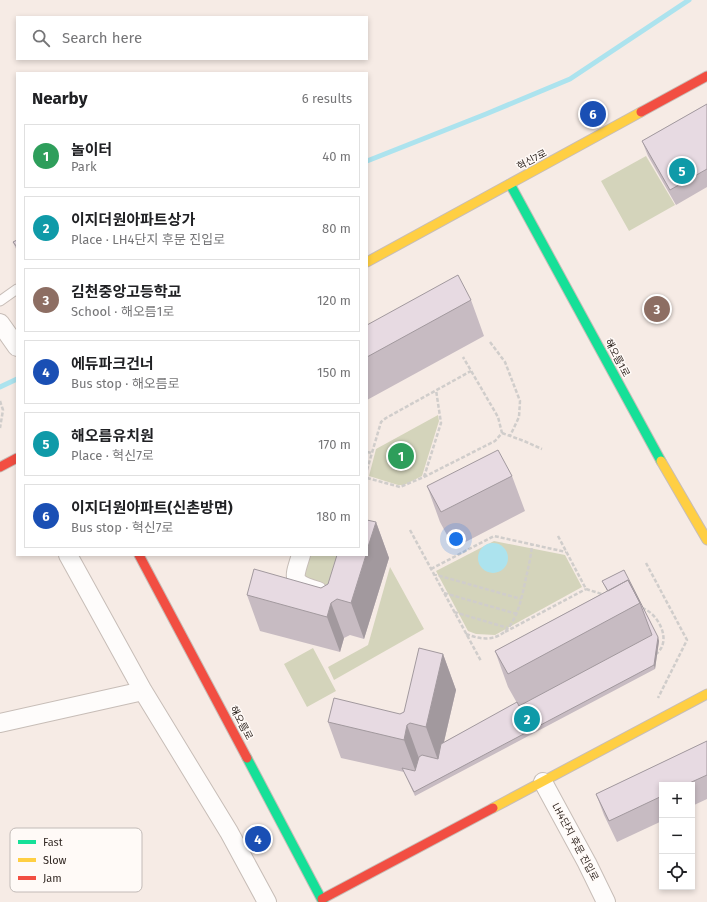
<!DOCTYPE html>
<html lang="en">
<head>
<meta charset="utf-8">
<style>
	:root { --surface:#fff; --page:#f6f6f6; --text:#202124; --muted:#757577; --line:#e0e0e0; --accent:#776d68 }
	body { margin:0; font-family:"Fira Sans","Noto Sans KR",sans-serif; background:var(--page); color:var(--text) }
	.controls { position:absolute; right:12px; bottom:12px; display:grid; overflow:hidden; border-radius:0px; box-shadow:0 2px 6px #0003 }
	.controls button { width:36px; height:36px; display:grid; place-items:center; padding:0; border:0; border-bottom:1px solid var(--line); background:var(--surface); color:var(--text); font:20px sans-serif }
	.you { position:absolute; left:456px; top:539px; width:14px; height:14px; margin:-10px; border:3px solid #fff; border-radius:50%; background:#1a73e8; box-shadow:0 0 0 6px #1a73e833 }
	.badge { display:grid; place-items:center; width:26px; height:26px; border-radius:50%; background:var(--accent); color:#fff; font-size:13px; font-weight:700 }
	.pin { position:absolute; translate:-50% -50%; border:2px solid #fff; box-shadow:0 1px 4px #0006 }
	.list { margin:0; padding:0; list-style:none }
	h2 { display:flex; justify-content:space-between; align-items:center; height:52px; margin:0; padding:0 16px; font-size:17px }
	h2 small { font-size:13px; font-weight:400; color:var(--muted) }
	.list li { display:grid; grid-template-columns:26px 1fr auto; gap:12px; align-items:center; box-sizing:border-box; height:64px; margin:0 8px 8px; padding:0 8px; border:1px solid var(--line); border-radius:0px }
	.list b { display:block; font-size:15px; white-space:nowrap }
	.list p { margin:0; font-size:13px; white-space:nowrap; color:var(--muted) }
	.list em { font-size:13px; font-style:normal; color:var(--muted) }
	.icon { flex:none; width:22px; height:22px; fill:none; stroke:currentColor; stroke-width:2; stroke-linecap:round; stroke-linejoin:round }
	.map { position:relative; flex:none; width:707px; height:902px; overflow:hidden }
	.search { position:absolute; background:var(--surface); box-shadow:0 2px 6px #0003; left:16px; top:16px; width:352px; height:44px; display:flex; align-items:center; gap:10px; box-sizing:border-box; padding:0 14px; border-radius:0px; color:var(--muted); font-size:15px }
	.panel { position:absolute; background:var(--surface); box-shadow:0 2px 6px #0003; left:16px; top:72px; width:352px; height:484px; border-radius:0px }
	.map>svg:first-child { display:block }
</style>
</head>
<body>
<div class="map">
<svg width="707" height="902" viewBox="0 0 707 902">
	<rect width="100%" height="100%" fill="#f6ebe5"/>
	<path fill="#d4d4bb" d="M646,156L675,205L629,231L601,181Z
		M438,415L439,421L422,476L404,485H398L369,476L376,449Z
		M494,541L565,555L582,587L495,635L476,634L468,631L436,571Z
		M309,555H359L347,595L304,579L303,572Z
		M390,567L424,629L334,680L328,667L368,645Z
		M313,648L336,691L307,707L284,664Z"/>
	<path fill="#ace3ee" d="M478 558a15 15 0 1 1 30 0a15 15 0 1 1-30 0Z"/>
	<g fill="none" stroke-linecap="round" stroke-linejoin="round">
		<path stroke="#ace3ee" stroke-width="5" d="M367,161L486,114L570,79L689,0
			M0,387L17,379"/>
		<g stroke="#c7bdb7" stroke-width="11">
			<path id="lane" d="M0,301L17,289"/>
		</g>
		<g stroke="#c7bdb7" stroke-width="20">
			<path id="street" d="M0,323L17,347
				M68,555L143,691L229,832L267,902
				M301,555C293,580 291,583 318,591
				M0,723L143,691
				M543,782L587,863L606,902"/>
		</g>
		<g stroke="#c7bdb7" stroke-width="11">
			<path id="fast" d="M510,184L661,461
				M247,758L323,902"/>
		</g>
		<g stroke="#c7bdb7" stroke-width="11">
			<path id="slow" d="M367,262L641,112
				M661,461L707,540
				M493,808L707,694"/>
		</g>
		<g stroke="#c7bdb7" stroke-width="11">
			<path id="jam" d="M641,112L707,76
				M0,467L17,458
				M139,555L247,758
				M322,899L493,808"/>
		</g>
		<path stroke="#d0cdcb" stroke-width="2.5" stroke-dasharray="4 2" stroke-linecap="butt" d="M490,342L505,362L520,401L519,417L510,436
			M0,401L3,410L0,428
			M502,433L524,441L542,449
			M367,452L372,453
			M367,470L381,422L386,418L471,371
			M424,477L441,423L436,390
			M367,478L400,487L424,477L495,441L502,433L498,417L463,357
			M410,530L481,661
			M558,536L586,589L605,595
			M646,563L687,640L658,698
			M431,569L494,536L566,552
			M433,574L521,599
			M444,593L517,614
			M642,608C658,613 673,641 656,654
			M454,612L508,628
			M505,632L586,589
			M466,634C506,650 517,620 524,587C527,572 531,559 532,544"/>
		<use href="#lane" stroke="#fefcfb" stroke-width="9"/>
		<use href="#street" stroke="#fefcfb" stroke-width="18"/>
		<use href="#fast" stroke="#16e098" stroke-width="9"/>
		<use href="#slow" stroke="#ffcf43" stroke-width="9"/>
		<use href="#jam" stroke="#f24e42" stroke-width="9"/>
	</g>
	<path fill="#c7bbc2" d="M707,104V187L676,205L648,156L642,141Z
		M17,240V251L13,242Z
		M471,300L484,336L367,400V325Z
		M512,476L525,511L454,548L440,522L427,486Z
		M376,522L389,558L364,639L350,635L344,638L340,652L260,631L247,595L321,588L328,584Z
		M624,570L659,641L655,669L415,796L404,772L341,758L328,722L400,714L404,712L443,654L456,690L444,742L517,703L508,687L495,651L607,591L602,581Z
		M707,741V799L692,806V785H662V821L617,842L604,815L596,794Z"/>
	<path fill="#a2999e" d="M376,522L389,558L364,639L351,603L366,555H367V550Z
		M331,603L344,638L340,652L327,617Z
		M658,637L659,641L655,669L654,665Z
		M443,654L456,690L439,763L426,727Z
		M407,725L420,761L417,775L404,740Z"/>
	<path fill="#e7dae2" stroke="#a2999e" d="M707,104V169L670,190L642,141Z
		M17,240V247L13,242Z
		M458,275L471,300L367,357V325Z
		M498,450L512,476L441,512L427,486Z
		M367,520L376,522L367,550Z
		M337,555H366L351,603L337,599L331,603L327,617L247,595L254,569L321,588L328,584Z
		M624,570L658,637L654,665L414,792L402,768L415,771L419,757L422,755L438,759L441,744L517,702L519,706L652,635L640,603L628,580L608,591L602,581Z
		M628,580L640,603L508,674L495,651Z
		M419,648L443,654L426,727L410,723L407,725L404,740L328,722L334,698L400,714L404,712Z
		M707,741V775L685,785H662V796L609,821L596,794Z"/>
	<g text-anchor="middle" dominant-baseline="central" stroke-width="3" stroke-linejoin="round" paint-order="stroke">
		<g font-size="10" fill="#332924" stroke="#fffaf7">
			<text transform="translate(532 160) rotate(-28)">혁신7로</text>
			<text transform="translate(617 358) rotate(62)">해오름1로</text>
			<text transform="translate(241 723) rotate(62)">해오름로</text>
			<text transform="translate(575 842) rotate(62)">LH4단지 후문 진입로</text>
		</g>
	</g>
	<rect x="10" y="828" width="132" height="64" rx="6" fill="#fffaf7" stroke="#c2bbb8" stroke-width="1"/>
	<rect x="18" y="840" width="18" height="4" fill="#16e098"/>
	<rect x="18" y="858" width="18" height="4" fill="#ffcf43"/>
	<rect x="18" y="876" width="18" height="4" fill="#f24e42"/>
	<g font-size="11" fill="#332924">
		<text x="43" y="846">Fast</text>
		<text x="43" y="864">Slow</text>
		<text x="43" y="882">Jam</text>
	</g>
</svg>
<div class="controls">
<button>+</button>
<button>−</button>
<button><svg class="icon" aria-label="locate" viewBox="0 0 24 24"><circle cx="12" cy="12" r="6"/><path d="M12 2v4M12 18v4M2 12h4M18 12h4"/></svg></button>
</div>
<div class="you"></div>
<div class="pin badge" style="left:401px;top:456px;background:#2e9e5b">1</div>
<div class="pin badge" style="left:527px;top:719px;background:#0f9aa8">2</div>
<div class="pin badge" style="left:657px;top:309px;background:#8d6e63">3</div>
<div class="pin badge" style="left:258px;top:839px;background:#1a4fb4">4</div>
<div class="pin badge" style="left:682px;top:171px;background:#0f9aa8">5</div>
<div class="pin badge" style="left:593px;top:114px;background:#1a4fb4">6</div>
<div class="search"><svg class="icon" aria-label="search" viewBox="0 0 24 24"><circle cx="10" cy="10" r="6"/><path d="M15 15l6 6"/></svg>Search here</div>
<section class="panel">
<h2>Nearby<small>6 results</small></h2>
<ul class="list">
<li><span class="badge" style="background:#2e9e5b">1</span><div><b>놀이터</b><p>Park</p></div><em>40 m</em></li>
<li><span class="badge" style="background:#0f9aa8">2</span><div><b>이지더원아파트상가</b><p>Place · LH4단지 후문 진입로</p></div><em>80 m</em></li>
<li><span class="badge" style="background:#8d6e63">3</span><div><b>김천중앙고등학교</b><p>School · 해오름1로</p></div><em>120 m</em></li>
<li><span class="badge" style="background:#1a4fb4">4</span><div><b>에듀파크건너</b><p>Bus stop · 해오름로</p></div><em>150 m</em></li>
<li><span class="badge" style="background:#0f9aa8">5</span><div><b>해오름유치원</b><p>Place · 혁신7로</p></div><em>170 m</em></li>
<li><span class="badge" style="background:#1a4fb4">6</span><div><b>이지더원아파트(신촌방면)</b><p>Bus stop · 혁신7로</p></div><em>180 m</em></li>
</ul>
</section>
</div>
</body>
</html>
